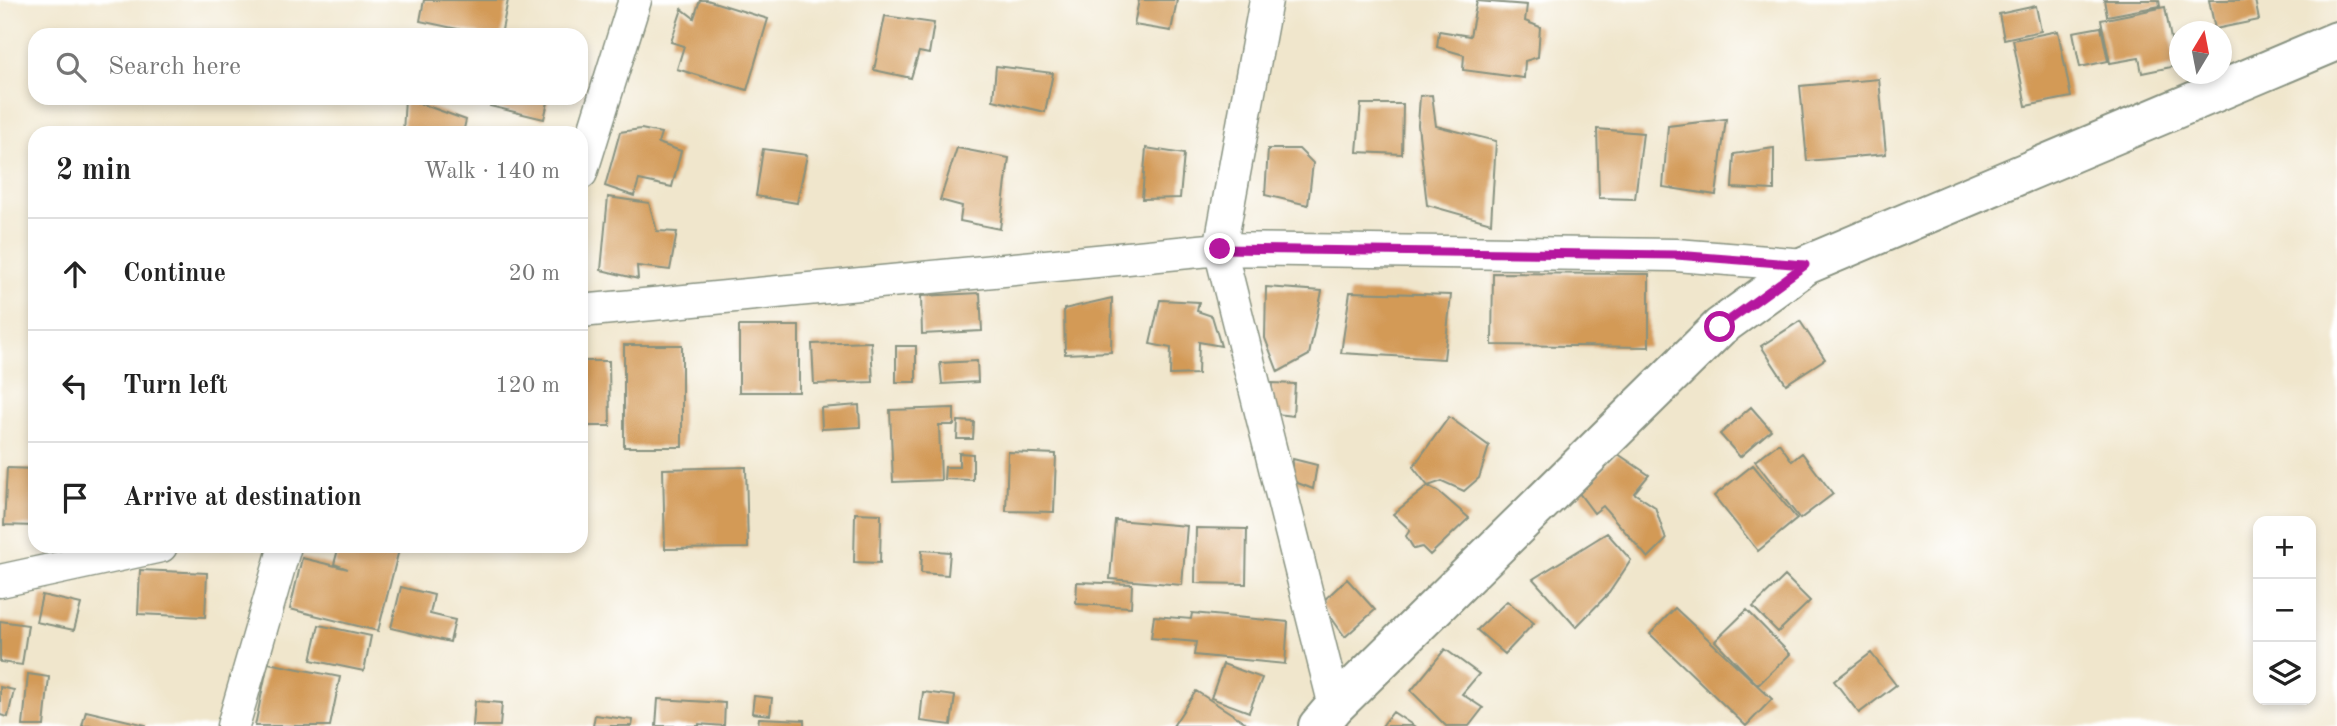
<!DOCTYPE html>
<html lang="en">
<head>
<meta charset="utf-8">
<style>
	:root { --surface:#fff; --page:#f2f2f2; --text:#222; --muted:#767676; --line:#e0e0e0 }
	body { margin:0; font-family:"Old Standard TT",serif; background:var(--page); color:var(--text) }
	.controls { position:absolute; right:21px; bottom:21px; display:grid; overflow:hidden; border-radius:14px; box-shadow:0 4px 10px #0003 }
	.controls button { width:63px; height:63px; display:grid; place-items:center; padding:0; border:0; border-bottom:2px solid var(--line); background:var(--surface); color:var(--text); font:35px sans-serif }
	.compass { position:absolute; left:2169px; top:21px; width:63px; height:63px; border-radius:50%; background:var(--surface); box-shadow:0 4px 10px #0003; rotate:10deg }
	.stop { position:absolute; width:21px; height:21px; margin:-16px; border:5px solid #b5179e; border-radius:50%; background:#fff }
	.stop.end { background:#b5179e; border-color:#fff; box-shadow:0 2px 7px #0008 }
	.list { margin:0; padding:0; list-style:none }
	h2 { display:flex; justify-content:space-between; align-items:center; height:91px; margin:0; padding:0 28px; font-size:30px }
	h2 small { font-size:23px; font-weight:400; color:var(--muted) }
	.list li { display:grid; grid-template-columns:46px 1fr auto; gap:21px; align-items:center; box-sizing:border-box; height:112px; padding:0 28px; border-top:2px solid var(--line) }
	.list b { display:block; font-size:26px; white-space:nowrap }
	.list em { font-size:23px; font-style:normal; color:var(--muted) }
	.icon { flex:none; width:38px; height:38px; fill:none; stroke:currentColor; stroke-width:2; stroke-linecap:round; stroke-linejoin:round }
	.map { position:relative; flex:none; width:2337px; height:726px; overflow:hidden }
	.search { position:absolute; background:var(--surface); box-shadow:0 4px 10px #0003; left:28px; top:28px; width:560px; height:77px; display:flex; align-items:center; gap:18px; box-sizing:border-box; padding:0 24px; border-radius:21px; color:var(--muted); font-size:26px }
	.panel { position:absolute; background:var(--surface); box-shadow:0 4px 10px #0003; left:28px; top:126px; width:560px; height:427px; border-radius:21px }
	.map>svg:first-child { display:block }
</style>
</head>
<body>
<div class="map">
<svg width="2337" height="726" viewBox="0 0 2337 726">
	<rect width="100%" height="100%" fill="#fff"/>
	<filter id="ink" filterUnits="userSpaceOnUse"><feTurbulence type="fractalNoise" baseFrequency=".0143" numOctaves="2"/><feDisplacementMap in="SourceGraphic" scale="14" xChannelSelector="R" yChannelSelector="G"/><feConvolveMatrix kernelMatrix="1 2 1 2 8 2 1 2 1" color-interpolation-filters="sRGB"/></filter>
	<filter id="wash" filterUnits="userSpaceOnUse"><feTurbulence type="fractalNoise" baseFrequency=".00686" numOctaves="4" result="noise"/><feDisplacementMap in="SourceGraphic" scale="28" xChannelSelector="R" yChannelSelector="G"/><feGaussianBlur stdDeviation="1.57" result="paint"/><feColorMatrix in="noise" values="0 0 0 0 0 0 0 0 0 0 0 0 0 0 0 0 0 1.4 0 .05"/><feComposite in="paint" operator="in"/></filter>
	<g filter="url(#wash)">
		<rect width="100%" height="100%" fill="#f0e6cc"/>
		<g id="blocks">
			<path fill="#d39a57" d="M424,0H508L501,35H486L420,21Z
				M700,0H707L768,19L747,90L677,69L684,46L671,42L682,9L694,18Z
				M1139,0H1177L1171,31L1134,25Z
				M2104,0H2159L2160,6L2107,16Z
				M2209,0H2255L2259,20L2215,29Z
				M1477,1L1527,5L1525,21L1540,27L1538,57L1525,61L1524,78L1463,70L1464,55L1437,47L1439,31L1470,36Z
				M2036,6L2041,31L2004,39L1999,14Z
				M2165,7L2176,66L2142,73L2139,58L2110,63L2101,20Z
				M885,16L934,23L929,54L919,52L911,78L874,70Z
				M2101,27L2108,61L2080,67L2073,32Z
				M2058,31L2071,97L2026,106L2013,40Z
				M996,66L1053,73L1045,112L993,100Z
				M1879,79L1886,154L1807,161L1800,86Z
				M1432,95L1436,126L1496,141L1491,223L1427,205L1418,125L1420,96Z
				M405,98L466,120L463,133H403Z
				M491,98H549L544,119L490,106Z
				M1361,104H1403L1402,154L1357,152Z
				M1726,119L1716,195L1663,187L1668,126Z
				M641,129L661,133L658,143L681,151L672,187L639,180L634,196L605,186L620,132Z
				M1597,129L1643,133L1635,199L1599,198Z
				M957,148L1009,158L1000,229L960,221L962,206L940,200Z
				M1146,148L1184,154L1180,198L1142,199Z
				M1774,148V190L1732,188L1734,154Z
				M763,149L807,155L797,203L756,196Z
				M1268,149H1299L1313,163L1308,205L1265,195Z
				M608,197L649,203L657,231L677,232L670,270L637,266L638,279L601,270Z
				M1493,273L1649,274V347L1492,345Z
				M1266,287L1322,291L1309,355L1278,372L1265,338Z
				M1350,292L1451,295L1444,359L1341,353Z
				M980,293L982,331L922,334L921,296Z
				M1112,298L1111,352L1065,354L1064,309Z
				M1160,300L1199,302L1197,311L1212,316L1221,346L1199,342L1198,374L1170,375L1171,348L1150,344Z
				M1800,321L1825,359L1786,384L1761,346Z
				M739,326H799V392H739Z
				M871,342L873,382L814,384L812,344Z
				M624,345H682V447H624Z
				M896,346H916V382H896Z
				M581,361H609L610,426H581Z
				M977,361L978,382L942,384L940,363Z
				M1272,383L1295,384L1293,416L1268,413Z
				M859,405L860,427L822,429L821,408Z
				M1751,407L1771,430L1740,457L1720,434Z
				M954,408V425H939L941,480L893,482L890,410Z
				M1449,417L1489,446L1479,478L1464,491L1442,481L1428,486L1413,467Z
				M958,421L974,422L973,439H957Z
				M1779,443L1792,461L1802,453L1833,494L1800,519L1755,461Z
				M1008,452L1056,454L1054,512L1006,511Z
				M959,453L973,454V480L944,479L945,467H959Z
				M1618,454L1649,475L1634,493L1655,507L1666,540L1648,558L1603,506L1594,513L1579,493Z
				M1293,459L1317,465L1313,489L1290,480Z
				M1753,465L1797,519L1758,551L1714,496Z
				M746,467L748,548L665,549L663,469Z
				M7,468L35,469V526L4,525Z
				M1428,486L1439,492L1469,518L1430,555L1422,547L1414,549L1406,536L1410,530L1393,514Z
				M855,513L881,514L880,563L854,562Z
				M1115,520L1187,526L1182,585L1110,579Z
				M1196,528L1247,529L1246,584L1195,583Z
				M1607,533L1631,560L1609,593L1576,627L1533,579Z
				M339,546H400L378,631L290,609L302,558L348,569L334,564Z
				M922,550L950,552L948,575L921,573Z
				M140,570L207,573L205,617L138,614Z
				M1785,576L1810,601L1778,632L1753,607Z
				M1347,579L1375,610L1345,637L1321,603Z
				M1077,582L1132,584L1131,607L1076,604Z
				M401,587L434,595L430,614L455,620L450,642L391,628Z
				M42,595L81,604L74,630L36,622Z
				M1507,601L1534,623L1505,654L1477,630Z
				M1675,608L1772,699L1746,726L1650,634Z
				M1747,610L1790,654L1758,685L1715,641Z
				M1192,613L1288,622L1285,664L1194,655L1196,642L1151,638L1154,616L1191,619Z
				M0,621L28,625L22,665L0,662Z
				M319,625L371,636L364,671L311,660Z
				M1445,649L1479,674L1462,694L1483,708L1469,726H1446L1411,691Z
				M1871,653L1896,685L1859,713L1834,681Z
				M268,663L340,677L330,726H255Z
				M1223,664L1262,678L1249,712L1211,698Z
				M28,674L49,677L44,726H23Z
				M0,687L14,690L8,717L0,715Z
				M1196,691L1251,726H1173Z
				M923,692L955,696L951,725L920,721Z
				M754,696L772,698L770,715L752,713Z
				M658,699L725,703L724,726L699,724V726H656Z
				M475,701L502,703L500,726H473Z
				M86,711L146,725V726H82Z
				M1393,712L1414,726H1382Z
				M595,715L633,720L632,726H593Z
				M759,718L804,720V726H758Z"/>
		</g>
	</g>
	<g filter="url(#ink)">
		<use href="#blocks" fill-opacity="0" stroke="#889280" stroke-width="2"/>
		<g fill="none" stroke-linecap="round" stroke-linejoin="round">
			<g stroke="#889280" stroke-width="35">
				<path id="minor" d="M1266,0L1220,249L1335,706
					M581,173L635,0
					M581,311L1220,249L1676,255L1806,265
					M0,581L161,546
					M233,726L285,546"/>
			</g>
			<g stroke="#889280" stroke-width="42">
				<path id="tertiary" d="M1318,726L1335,706L1720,327L1806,265L2337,41"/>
			</g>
			<use href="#minor" stroke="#fff" stroke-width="32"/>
			<use href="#tertiary" stroke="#fff" stroke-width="38"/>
		</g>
	</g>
	<g fill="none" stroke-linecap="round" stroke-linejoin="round" filter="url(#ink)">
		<path stroke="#b5179e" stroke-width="9" d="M1220,249L1676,255L1805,265L1720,327"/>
	</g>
</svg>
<div class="controls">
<button>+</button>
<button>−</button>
<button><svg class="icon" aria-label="layers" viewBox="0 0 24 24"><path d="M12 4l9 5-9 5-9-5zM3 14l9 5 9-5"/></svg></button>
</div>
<svg class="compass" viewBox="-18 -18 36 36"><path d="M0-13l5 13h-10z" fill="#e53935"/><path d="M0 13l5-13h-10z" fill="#767676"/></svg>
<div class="stop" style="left:1720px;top:327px"></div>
<div class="stop end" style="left:1220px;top:249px"></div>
<div class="search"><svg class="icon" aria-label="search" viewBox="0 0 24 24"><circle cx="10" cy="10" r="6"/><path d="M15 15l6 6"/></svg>Search here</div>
<section class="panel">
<h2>2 min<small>Walk · 140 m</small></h2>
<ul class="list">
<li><svg class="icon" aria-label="ahead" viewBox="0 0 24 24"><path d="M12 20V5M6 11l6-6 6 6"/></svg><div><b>Continue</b></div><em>20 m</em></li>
<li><svg class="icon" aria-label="left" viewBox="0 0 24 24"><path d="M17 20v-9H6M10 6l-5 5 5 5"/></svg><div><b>Turn left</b></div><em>120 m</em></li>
<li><svg class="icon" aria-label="arrive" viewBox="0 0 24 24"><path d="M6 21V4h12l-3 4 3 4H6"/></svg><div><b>Arrive at destination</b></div></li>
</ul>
</section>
</div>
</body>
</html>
